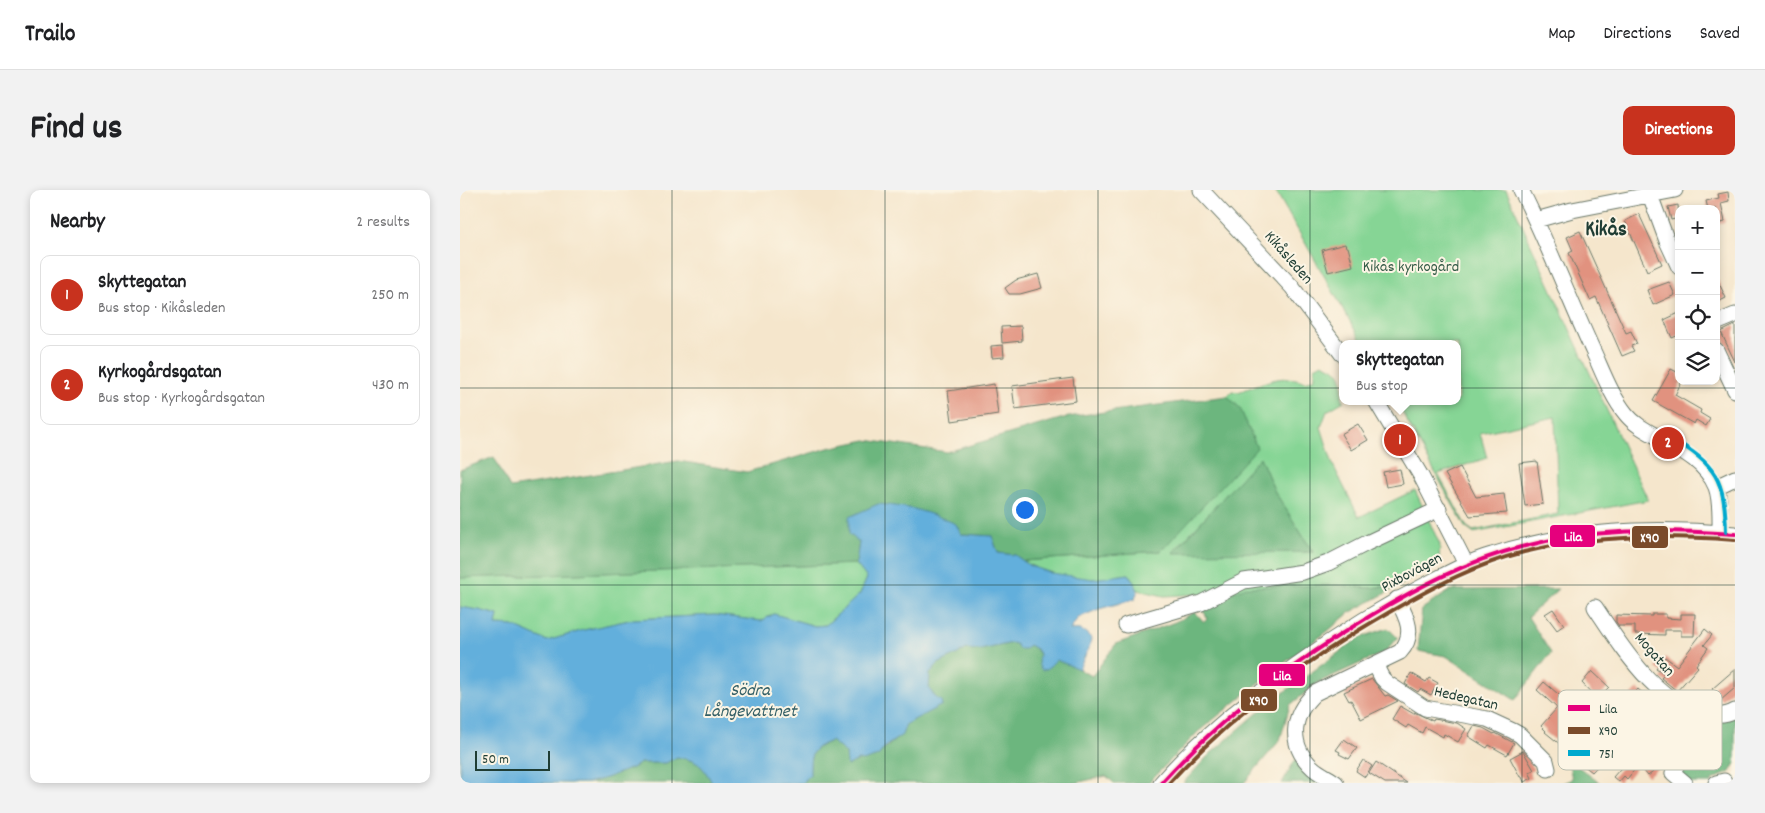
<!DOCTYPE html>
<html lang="en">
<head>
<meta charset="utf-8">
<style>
	:root { --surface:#fff; --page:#f2f2f2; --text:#202124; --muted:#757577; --line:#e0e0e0; --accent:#c8321e }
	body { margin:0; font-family:Dekko,sans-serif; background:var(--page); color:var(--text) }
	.controls { position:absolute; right:15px; top:15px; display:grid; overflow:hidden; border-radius:10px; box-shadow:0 2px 8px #0003 }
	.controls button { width:45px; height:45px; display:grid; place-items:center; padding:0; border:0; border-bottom:1px solid var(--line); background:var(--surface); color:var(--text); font:25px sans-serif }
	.scale { position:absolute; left:15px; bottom:12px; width:75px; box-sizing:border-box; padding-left:5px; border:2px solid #1f3d34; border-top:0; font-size:14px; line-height:18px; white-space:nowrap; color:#1f3d34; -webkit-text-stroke:4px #fcf5e5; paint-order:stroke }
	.you { position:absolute; left:564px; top:319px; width:18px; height:18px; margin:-12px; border:4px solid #fff; border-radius:50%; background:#1a73e8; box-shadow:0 0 0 8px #1a73e833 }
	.badge { display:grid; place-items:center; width:32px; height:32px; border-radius:50%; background:var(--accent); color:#fff; font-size:16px; font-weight:700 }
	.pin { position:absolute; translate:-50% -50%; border:2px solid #fff; box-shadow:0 1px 5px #0006 }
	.popup { position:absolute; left:879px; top:150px; width:122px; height:65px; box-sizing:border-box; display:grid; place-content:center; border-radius:10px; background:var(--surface); filter:drop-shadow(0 1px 4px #0005); font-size:16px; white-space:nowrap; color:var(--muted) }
	.popup b { font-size:19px; color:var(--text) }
	.popup::after { content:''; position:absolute; left:50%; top:100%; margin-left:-10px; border:10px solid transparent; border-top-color:var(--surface) }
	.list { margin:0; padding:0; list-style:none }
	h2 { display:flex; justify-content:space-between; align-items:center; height:65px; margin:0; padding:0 20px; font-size:21px }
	h2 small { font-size:16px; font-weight:400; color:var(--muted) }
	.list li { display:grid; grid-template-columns:32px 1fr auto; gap:15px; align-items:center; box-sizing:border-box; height:80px; margin:0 10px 10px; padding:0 10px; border:1px solid var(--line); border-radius:10px }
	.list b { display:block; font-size:19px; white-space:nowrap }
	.list p { margin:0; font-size:16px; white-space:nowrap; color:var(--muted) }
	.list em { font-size:16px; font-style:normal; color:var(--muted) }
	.icon { flex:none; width:28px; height:28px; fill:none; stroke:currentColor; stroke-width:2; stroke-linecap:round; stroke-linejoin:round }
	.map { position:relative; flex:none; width:1275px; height:593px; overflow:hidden; border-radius:10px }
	header { display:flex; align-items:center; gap:30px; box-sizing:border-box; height:70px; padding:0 25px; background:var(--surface); border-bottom:1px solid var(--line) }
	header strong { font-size:24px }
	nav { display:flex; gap:28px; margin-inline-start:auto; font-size:18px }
	.intro { display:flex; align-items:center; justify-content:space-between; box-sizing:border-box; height:120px; padding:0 30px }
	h1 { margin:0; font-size:35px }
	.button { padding:12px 22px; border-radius:10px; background:var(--accent); color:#fff; font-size:18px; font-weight:700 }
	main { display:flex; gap:30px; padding:0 30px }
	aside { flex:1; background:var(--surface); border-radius:10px; box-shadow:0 2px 8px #0003 }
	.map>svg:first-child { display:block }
</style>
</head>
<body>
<header>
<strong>Trailo</strong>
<nav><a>Map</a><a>Directions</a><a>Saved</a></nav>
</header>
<div class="intro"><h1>Find us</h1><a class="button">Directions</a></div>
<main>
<aside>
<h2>Nearby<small>2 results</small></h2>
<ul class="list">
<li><span class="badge">1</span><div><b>Skyttegatan</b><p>Bus stop · Kikåsleden</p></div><em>250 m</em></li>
<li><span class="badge">2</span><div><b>Kyrkogårdsgatan</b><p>Bus stop · Kyrkogårdsgatan</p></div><em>430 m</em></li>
</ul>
</aside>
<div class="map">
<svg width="1275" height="593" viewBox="0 0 1275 593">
	<rect width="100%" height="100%" fill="#fcf5e5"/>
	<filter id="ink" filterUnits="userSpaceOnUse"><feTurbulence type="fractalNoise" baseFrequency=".02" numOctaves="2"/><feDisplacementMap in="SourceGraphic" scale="10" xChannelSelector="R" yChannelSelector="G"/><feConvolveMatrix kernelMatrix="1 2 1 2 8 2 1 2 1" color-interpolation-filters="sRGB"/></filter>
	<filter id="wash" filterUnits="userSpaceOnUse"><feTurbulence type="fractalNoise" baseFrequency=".0096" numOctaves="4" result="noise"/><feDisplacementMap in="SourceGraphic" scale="20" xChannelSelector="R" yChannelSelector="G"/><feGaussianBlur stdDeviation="1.12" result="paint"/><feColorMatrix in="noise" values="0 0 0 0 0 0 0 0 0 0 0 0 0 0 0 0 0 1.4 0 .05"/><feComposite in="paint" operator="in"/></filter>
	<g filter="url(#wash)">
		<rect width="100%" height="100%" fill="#f5e6cc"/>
		<path fill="#86d595" stroke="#528964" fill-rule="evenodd" d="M815,0H1046L1188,310L1013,343L1005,337L936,211H998V154H903ZM1095,227L1098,324L1013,341L1006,336L978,284L1027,268L1020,243Z
			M862,173C887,184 882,185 882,211H884L867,221L861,237L873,275L899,327L955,300L980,355L979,370L941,395L908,398L876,395L742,415L740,404L704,406L678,400L669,384C658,385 646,388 634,389C616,390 577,381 563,371L701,361L780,218L767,206L772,201L778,202C802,194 821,182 846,192L855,188V177ZM800,268L815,302L853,362H713Z
			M396,374L407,388L400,404L366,435L355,436L314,424L301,431L255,425L174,429L124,440L87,451L53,436L36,435L38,425L19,420L0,417V388Z"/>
		<path fill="#6cb67e" stroke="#467a59" d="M767,206L780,218L797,258L701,361L563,371L555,365L538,363L532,346L501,344L399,352L396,374L0,388V280L34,267L50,298L218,271L287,282L368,258L406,250L487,262L607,227Z
			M800,267L815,302L853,362L713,363Z
			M876,395L908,398L941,395L889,423L868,441L824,473L739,541L688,593H654L646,586L615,593H342L350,585C350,564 350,559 372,551L386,563L388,575L399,570L418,566C429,552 440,551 446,534L470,520L475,519L477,509L469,499L470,483L478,474L507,459L520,460L552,453L569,455L576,459L587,479L596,470L605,472L632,486L656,454L715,432L735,422L744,432L747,429L742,415L786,397Z
			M1098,399L1068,427L1091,463L1055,510L986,466L958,461L962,419L991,400Z
			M928,438L938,448L925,462L859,492L830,515L820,550L784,593H723L749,565L809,513L899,448Z
			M1275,527V573L1270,582L1252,590V593H1210L1225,579L1244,534Z
			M217,567C238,571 242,574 252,593H101L104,592L127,593L143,589L172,578L180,573H206Z
			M1108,569L1137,591L1140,593H1103L1112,589Z
			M835,570L866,593H822Z"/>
		<path fill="#62afdc" stroke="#407688" d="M418,314C450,317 467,321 496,334L501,344L532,346L538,363L555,365L570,376L591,383L633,389L669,384L678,400L675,409L639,419L618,428L610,440C620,439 624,440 631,448L630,455L619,479L596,470L587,479L582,480C577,475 578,471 579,464L576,459L569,455L565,459H559L556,454L552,453L520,460L507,459L478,474L470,483L469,499L477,509L481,510L482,515L446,534L442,545L426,556L418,566L403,571L398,570L387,576L386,563L371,551C350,559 350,564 350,585L342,593H252C242,574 238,571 217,567L206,573H180L172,578L143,589L127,593H0V417L19,420L38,425L36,435L53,436L87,451L124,440L174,429L255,425L301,431L314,424L355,436L366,435L400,404L407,388L396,374L399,352L389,344V327Z"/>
		<g id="blocks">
			<path fill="#e1927f" d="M1268,2L1269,11L1261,13L1265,32L1256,34V19H1248L1246,11L1259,8L1258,4Z
				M1218,15L1219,28L1211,30L1208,17Z
				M1179,24L1202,74L1187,81L1165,31Z
				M1120,41L1166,143L1171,141L1177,154L1171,156L1174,161L1162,166L1136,107L1130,110L1109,63L1113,61L1107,47Z
				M885,54L886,57H888L893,76L868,82L862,60Z
				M578,84L582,98L560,104H549L545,98L556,90Z
				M1256,87L1266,108L1256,113Z
				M1209,92L1215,105L1193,115L1187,100Z
				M1219,123V145L1212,148L1204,130Z
				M1275,135V172L1261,142Z
				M561,136L562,151L542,153L541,137Z
				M543,155L544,167L532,168L531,156Z
				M1211,179L1219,183V191H1222L1215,205L1241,220L1240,223L1250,229L1246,236L1236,230L1234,234L1193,211Z
				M613,188L616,211L555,219L552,196Z
				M534,194L538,224L492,231L488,201Z
				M898,234L908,250L891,260L881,244Z
				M1077,271L1083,314L1065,316L1059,273Z
				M1000,277L1016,307L1044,304L1047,323L1010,326L985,284Z
				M940,279L943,294L926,297L923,282Z
				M1093,419L1104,435L1097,440L1085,424Z
				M1192,424H1206V428L1221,429V424H1235L1234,446H1221V440H1205V445L1175,444V436H1159L1156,432V425L1192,426Z
				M1245,439L1252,445L1244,455L1248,458L1236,475L1238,477L1217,501L1201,488L1205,484L1196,478L1205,467L1217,476Z
				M1275,479V498L1261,510L1252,499Z
				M1132,481L1149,497L1137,509L1122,493Z
				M951,483L966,492L969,488L978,493L971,505L960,499L958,502L945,494Z
				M912,489L925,506L928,505L938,511L901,529L891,510L889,511L884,502Z
				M1084,492L1104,509L1105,507L1115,517L1101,532L1111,544L1101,555L1085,542L1086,541L1081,536L1097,518L1077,500Z
				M1178,499L1191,511L1175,530L1160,517Z
				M940,516L954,524V522L973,531L974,529L997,533L1006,539L998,552L984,544L983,547L965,537L962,543L948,535L946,538L932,529Z
				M1204,532L1218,543L1202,561L1188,550Z
				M1014,536L1023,538L1034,544L1035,543L1054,553L1047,565L1029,555L1027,558L1008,546Z
				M1160,544L1169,551L1161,561L1152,553Z
				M884,549L897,558L889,569L879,564L880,562L876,560Z
				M1129,552L1147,566L1132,582L1117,570Z
				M1063,561L1074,580L1069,582L1072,588L1064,592L1062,587H1060L1050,568Z
				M1190,566L1198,578L1188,586L1179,575Z
				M903,570L912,576L905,587L896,581Z
				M1167,571L1176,578L1167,589L1164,586L1159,592L1153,587Z
				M916,572L922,576L947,593H925L909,583Z"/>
		</g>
	</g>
	<g filter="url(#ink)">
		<use href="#blocks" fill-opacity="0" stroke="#6a7869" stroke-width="1"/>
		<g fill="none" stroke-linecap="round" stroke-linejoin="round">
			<g stroke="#6a7869" stroke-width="17">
				<path id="minor" d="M741,0L832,97L882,164
					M1061,0C1088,53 1109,109 1134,163C1143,183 1152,207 1166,224C1174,234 1185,240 1196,246C1219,259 1245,271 1256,297C1261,310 1260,329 1260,342
					M1190,5L1207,51L1219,77
					M1076,30L1112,20L1215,0
					M1256,133L1275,125
					M1256,160L1275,200
					M916,211L961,286L1006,374
					M1256,297L1275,288
					M1135,417C1162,457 1199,520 1253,525C1261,526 1268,525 1275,521
					M666,435L741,413L784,391L843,382L868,373L907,353L979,319
					M915,474L922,488L927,493L965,518L1027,529L1053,541L1060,545L1086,571L1088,579
					M701,593C740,548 787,512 835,476C879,444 924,416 973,391C992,381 1011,371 1032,365C1112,339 1192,337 1275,344
					M876,593C869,588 860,584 853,578C828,555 831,525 855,503L940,462C956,445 947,427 937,409
					M1225,593L1213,583L1239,524
					M1256,593L1264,591"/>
			</g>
			<use href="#minor" stroke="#fff" stroke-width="15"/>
			<g stroke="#fcf5e5" stroke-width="8">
				<path id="bus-1" d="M701,593C761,527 834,472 910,426C958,397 1007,371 1061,357C1131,338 1203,339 1275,344"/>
			</g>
			<g stroke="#fcf5e5" stroke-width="8">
				<path id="bus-2" d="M709,593C772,524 852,466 933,420C975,396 1017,374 1064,362C1133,345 1204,345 1275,350"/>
			</g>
			<g stroke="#fcf5e5" stroke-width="8">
				<path id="bus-3" d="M1211,248C1256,275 1265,289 1266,342"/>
			</g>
			<use href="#bus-1" stroke="#e5007d" stroke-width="4"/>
			<use href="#bus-2" stroke="#7a4b2a" stroke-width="4"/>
			<use href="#bus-3" stroke="#00a9ce" stroke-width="4"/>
		</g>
	</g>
	<path fill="none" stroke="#1f3d34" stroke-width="1" stroke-opacity="0.55" d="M212,0V593M425,0V593M638,0V593M850,0V593M1062,0V593M0,198H1275M0,395H1275"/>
	<g text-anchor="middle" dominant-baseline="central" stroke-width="4" stroke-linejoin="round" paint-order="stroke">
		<g font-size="16" fill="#1f3d34" stroke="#fcf5e5">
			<text transform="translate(828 68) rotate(49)">Kikåsleden</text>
			<text transform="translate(952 383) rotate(-28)">Pixbovägen</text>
			<text transform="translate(1194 465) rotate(49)">Mogatan</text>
			<text transform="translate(1006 509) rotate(13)">Hedegatan</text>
		</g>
		<g font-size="16" fill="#345b47" stroke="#fcf5e5">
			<text x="951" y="77">Kikås kyrkogård</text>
		</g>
		<g font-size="18" font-style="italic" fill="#335f66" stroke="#fcf5e5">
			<text x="290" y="501">Södra<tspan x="290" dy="21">Långevattnet</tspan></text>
		</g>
		<g font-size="21" font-weight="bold" fill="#1f3d34" stroke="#fcf5e5">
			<text x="1146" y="41">Kikås</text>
		</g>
	</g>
	<rect x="1098" y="500" width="164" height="80" rx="8" fill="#fcf5e5" stroke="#babeb0" stroke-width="1"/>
	<rect x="1108" y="515" width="22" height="6" fill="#e5007d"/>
	<rect x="1108" y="537" width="22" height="7" fill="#7a4b2a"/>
	<rect x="1108" y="560" width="22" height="6" fill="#00a9ce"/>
	<g font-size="14" fill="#1f3d34">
		<text x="1139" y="523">Lila</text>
		<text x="1139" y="545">X90</text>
		<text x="1139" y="568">751</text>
	</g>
	<g stroke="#fcf5e5" stroke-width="2">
		<rect x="1089" y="334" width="47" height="24" rx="5" fill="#e5007d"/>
		<rect x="1171" y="335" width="38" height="24" rx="5" fill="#7a4b2a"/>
		<rect x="798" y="473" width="48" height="24" rx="5" fill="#e5007d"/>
		<rect x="780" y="498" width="38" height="24" rx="5" fill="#7a4b2a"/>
	</g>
	<g font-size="14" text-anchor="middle" font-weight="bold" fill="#fff">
		<text x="1113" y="351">Lila</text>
		<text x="1190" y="352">X90</text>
		<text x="822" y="490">Lila</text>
		<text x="799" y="515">X90</text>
	</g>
</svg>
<div class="controls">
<button>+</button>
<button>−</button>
<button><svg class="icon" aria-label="locate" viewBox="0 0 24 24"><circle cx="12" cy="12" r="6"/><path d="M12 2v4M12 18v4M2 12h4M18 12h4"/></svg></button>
<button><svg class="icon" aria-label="layers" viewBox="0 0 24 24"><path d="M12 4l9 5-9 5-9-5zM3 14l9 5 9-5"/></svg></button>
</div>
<div class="scale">50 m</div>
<div class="you"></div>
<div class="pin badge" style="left:940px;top:250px">1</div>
<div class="popup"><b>Skyttegatan</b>Bus stop</div>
<div class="pin badge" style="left:1208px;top:253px">2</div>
</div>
</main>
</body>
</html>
